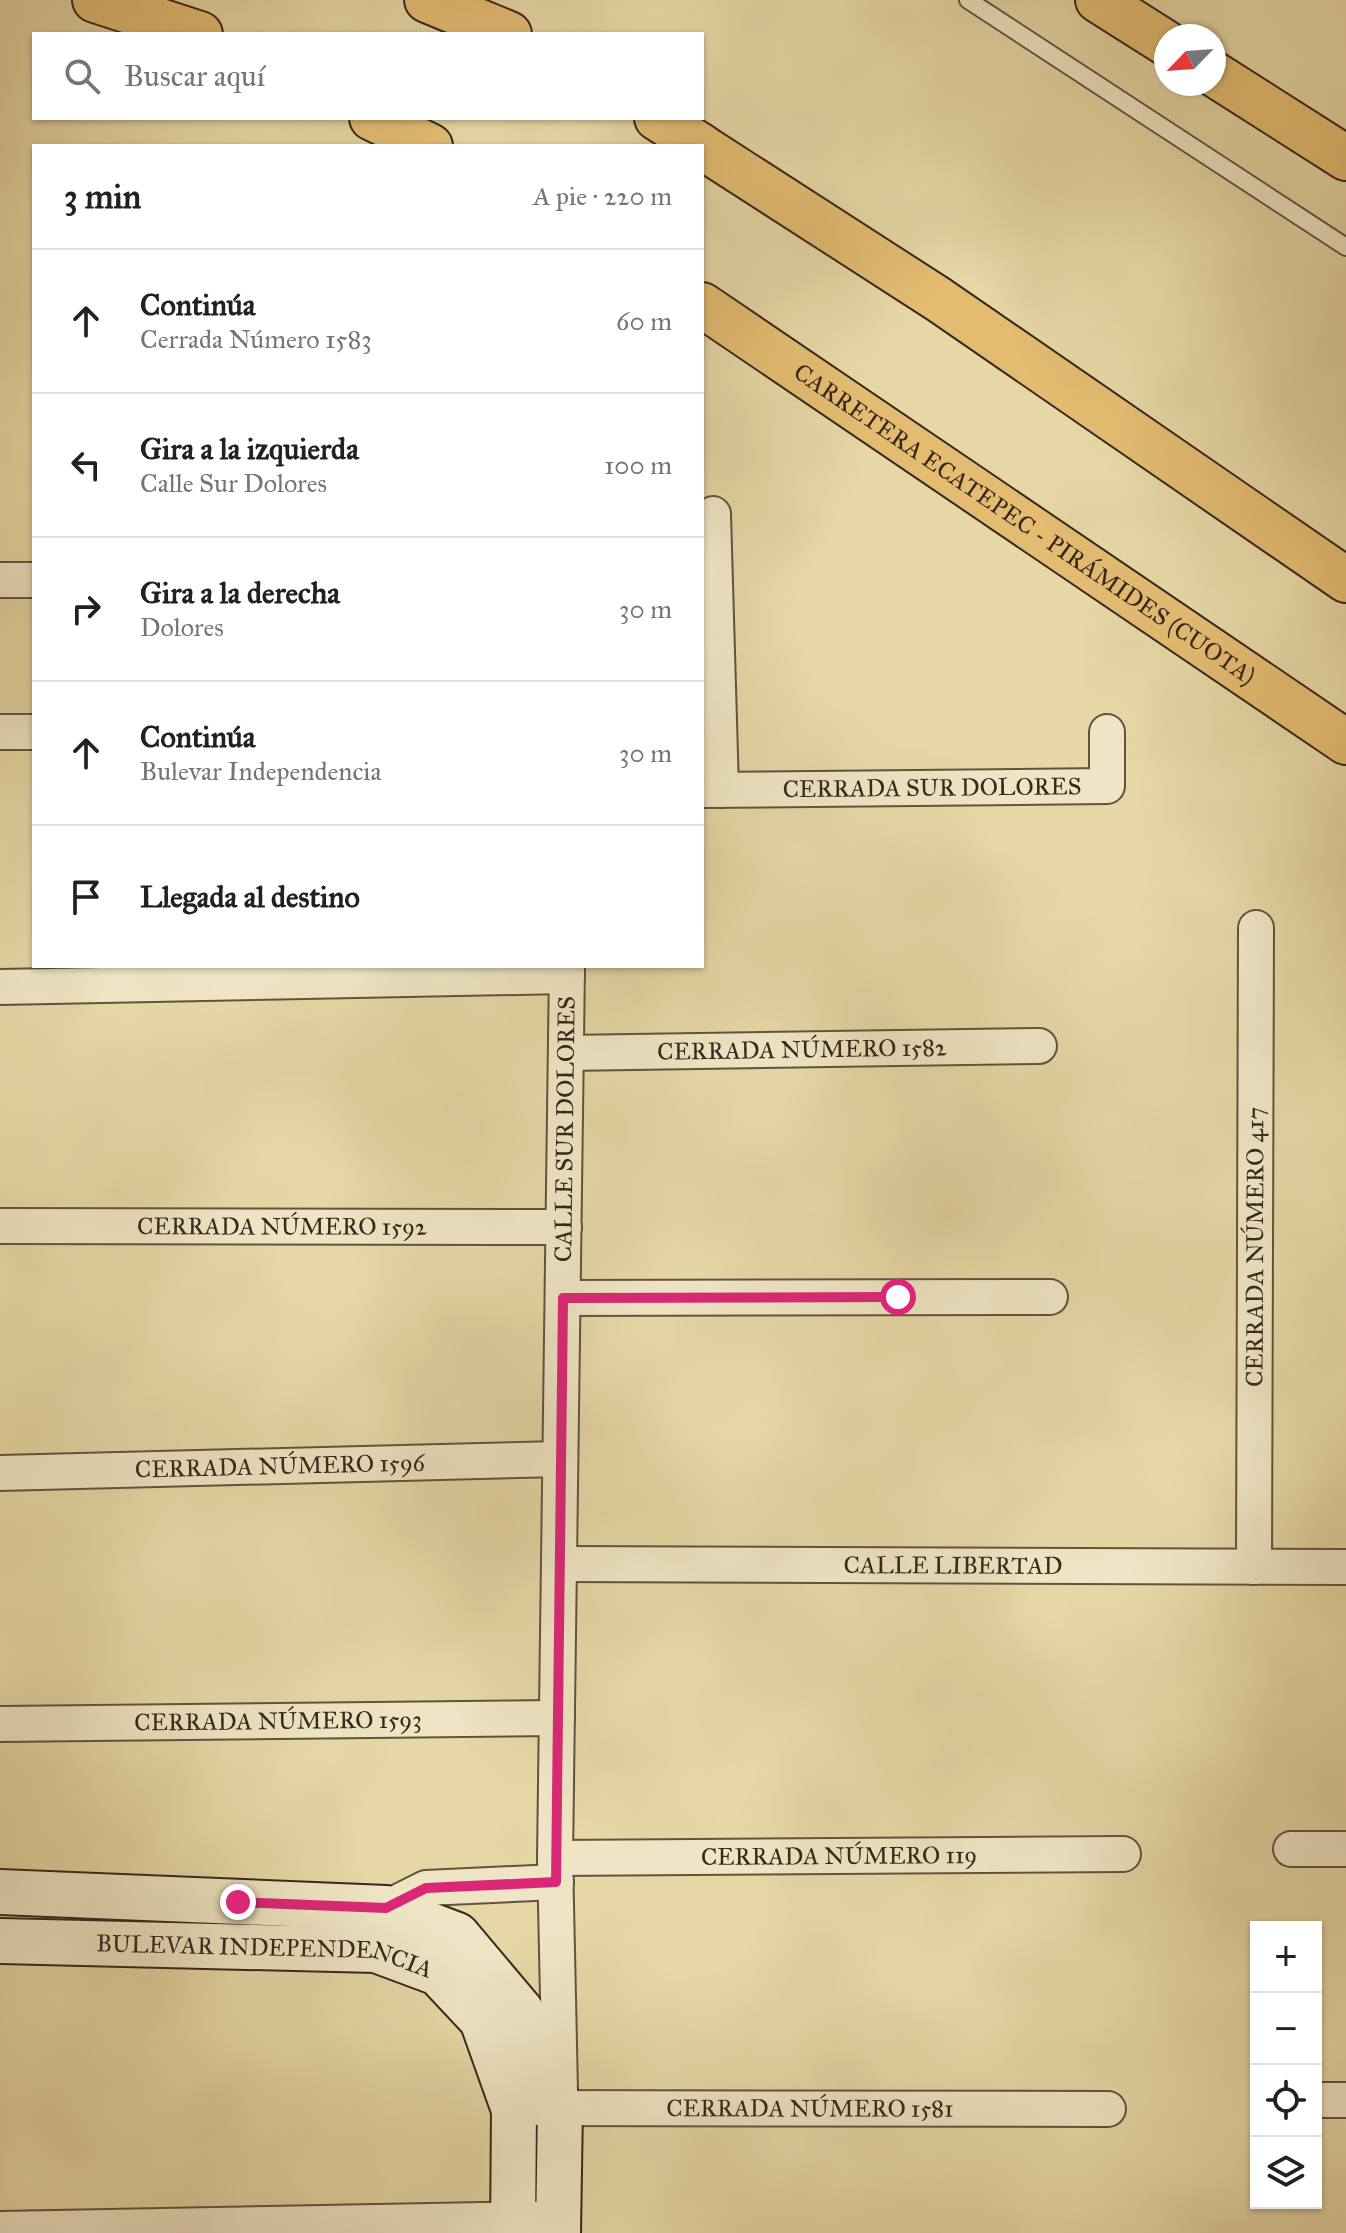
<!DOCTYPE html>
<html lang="es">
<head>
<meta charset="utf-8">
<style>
	:root { --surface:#fff; --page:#f2f2f2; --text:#202124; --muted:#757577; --line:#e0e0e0 }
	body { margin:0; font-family:"IM FELL Great Primer",serif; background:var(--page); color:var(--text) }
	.controls { position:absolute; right:24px; bottom:24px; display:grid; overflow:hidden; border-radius:0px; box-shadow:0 2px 6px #0004 }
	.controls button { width:72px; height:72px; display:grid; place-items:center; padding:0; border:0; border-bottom:2px solid var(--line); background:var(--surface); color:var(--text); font:40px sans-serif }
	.compass { position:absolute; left:1154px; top:24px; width:72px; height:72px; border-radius:50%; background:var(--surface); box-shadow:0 2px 6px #0004; rotate:245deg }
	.stop { position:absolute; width:24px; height:24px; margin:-18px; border:6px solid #db2777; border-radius:50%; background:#fff }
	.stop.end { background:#db2777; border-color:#fff; box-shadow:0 2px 8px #0008 }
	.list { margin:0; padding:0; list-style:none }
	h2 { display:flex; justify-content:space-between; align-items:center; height:104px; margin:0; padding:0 32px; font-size:34px }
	h2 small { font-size:26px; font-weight:400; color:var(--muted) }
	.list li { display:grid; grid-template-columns:52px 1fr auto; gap:24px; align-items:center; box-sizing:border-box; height:144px; padding:0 32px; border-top:2px solid var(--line) }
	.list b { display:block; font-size:30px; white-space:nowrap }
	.list p { margin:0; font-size:26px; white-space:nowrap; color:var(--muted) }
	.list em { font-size:26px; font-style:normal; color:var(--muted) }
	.icon { flex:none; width:44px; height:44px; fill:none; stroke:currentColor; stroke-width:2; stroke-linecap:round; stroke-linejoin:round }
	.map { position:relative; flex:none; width:1346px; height:2233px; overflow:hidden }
	.search { position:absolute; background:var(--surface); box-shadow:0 2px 6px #0004; left:32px; top:32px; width:672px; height:88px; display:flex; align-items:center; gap:20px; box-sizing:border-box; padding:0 28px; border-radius:0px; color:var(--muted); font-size:30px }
	.panel { position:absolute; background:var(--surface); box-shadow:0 2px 6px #0004; left:32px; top:144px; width:672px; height:824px; border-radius:0px }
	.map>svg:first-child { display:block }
</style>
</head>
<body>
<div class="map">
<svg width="1346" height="2233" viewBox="0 0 1346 2233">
	<rect width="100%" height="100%" fill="#e6d7a4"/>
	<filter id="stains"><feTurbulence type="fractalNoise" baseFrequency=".0025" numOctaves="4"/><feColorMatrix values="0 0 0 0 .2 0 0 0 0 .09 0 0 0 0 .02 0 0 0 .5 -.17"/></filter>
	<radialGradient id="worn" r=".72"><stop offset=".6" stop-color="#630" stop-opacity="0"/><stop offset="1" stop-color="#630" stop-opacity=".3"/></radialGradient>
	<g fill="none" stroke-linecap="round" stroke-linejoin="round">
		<g stroke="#61533f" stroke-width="20">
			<path id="lane" d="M968,0L1346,247"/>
		</g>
		<g stroke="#61533f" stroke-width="38">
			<g id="street">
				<path d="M713,514L721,790"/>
				<path d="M0,580H34"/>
				<path d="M0,732H34"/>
				<path id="s1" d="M702,790L1107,786V732"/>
				<path d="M0,987L567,976"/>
				<path id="s2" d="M566,1053L1039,1046"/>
				<path id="s3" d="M0,1226L564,1227"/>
				<path d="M563,1298L1050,1297"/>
				<path id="s4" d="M0,1473L560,1459"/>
				<path id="s5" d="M559,1564L1346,1567"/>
				<path id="s6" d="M1254,1567L1256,928"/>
				<path id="s7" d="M0,1724L557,1718"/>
				<path d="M1291,1849H1346"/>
				<path id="s8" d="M555,1858L1123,1854"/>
				<path d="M383,1923L386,1908L426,1888L556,1882"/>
				<path id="s9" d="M560,2091L555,1858L567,966"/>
				<path d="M1316,2100H1346"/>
				<path id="s10" d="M538,2108L1108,2109"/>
				<path d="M0,2229L538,2219"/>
			</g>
		</g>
		<g stroke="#35271d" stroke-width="48">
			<g id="secondary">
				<path d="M0,1892L386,1908L457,1935L521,2011L560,2107L558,2233"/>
				<path id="s11" d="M0,1941L376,1950L438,1973L482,2020L514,2110L513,2233"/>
			</g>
		</g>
		<g stroke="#35271d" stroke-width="48">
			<path id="primary" d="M1098,0L1166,43
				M1214,74L1346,158"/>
		</g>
		<g stroke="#35271d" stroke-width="48">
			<g id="highway">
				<path d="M95,0L200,34"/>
				<path d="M427,0L509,34"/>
				<path d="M372,118L430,146"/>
				<path d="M657,118L701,146"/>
				<path d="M702,147L938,299L1346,580"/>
				<path id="s12" d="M702,305L1346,742"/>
			</g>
		</g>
		<use href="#lane" stroke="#efe5c4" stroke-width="16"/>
		<use href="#street" stroke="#efe5c4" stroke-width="34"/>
		<use href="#secondary" stroke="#efe5c4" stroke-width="44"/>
		<use href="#primary" stroke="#e3bc72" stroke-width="44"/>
		<use href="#highway" stroke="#e3bc72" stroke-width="44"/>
	</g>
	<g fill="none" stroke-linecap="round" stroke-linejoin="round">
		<path stroke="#db2777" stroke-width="10" d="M238,1902L386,1908L426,1888L556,1882L563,1298L898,1297"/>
	</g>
	<g text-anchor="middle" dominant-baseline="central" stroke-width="6" stroke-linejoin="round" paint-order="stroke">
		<g font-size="24" fill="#35271d" stroke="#efe5c4">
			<text stroke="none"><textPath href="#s12" startOffset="390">CARRETERA ECATEPEC - PIRÁMIDES (CUOTA)</textPath></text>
			<text stroke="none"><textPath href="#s1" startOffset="230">CERRADA SUR DOLORES</textPath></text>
			<text stroke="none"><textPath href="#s2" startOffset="236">CERRADA NÚMERO 1582</textPath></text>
			<text stroke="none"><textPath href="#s9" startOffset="962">CALLE SUR DOLORES</textPath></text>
			<text stroke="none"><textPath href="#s3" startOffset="282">CERRADA NÚMERO 1592</textPath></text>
			<text stroke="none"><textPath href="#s6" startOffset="320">CERRADA NÚMERO 417</textPath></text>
			<text stroke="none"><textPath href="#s4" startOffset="280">CERRADA NÚMERO 1596</textPath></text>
			<text stroke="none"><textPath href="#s5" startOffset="394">CALLE LIBERTAD</textPath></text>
			<text stroke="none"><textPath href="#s7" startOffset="278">CERRADA NÚMERO 1593</textPath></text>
			<text stroke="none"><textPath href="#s8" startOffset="284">CERRADA NÚMERO 119</textPath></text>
			<text stroke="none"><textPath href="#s11" startOffset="266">BULEVAR INDEPENDENCIA</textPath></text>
			<text stroke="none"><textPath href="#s10" startOffset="272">CERRADA NÚMERO 1581</textPath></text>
		</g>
	</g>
	<rect width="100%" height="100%" filter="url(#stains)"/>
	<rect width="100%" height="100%" fill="url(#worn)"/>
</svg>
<div class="controls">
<button>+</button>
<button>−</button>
<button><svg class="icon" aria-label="locate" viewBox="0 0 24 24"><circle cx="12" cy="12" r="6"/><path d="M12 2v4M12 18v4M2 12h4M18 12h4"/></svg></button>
<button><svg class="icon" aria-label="layers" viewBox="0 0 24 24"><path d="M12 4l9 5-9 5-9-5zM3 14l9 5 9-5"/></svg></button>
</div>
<svg class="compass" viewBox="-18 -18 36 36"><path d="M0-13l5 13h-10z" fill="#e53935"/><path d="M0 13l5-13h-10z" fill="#757577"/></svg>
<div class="stop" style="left:898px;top:1297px"></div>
<div class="stop end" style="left:238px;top:1902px"></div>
<div class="search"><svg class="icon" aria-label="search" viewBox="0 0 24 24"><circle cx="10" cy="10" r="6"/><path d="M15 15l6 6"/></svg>Buscar aquí</div>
<section class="panel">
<h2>3 min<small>A pie · 220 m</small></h2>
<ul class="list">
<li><svg class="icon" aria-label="ahead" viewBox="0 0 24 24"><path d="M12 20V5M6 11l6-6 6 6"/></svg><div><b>Continúa</b><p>Cerrada Número 1583</p></div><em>60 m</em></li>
<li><svg class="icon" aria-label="left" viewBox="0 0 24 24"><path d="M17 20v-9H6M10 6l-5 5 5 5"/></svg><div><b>Gira a la izquierda</b><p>Calle Sur Dolores</p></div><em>100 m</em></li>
<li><svg class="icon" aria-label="right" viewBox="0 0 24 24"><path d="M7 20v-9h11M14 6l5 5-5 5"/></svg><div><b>Gira a la derecha</b><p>Dolores</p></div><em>30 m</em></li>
<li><svg class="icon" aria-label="ahead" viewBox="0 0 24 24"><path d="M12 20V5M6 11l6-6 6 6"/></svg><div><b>Continúa</b><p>Bulevar Independencia</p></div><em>30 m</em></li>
<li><svg class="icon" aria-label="arrive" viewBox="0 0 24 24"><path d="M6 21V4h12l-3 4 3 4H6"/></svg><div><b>Llegada al destino</b></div></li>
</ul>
</section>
</div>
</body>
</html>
